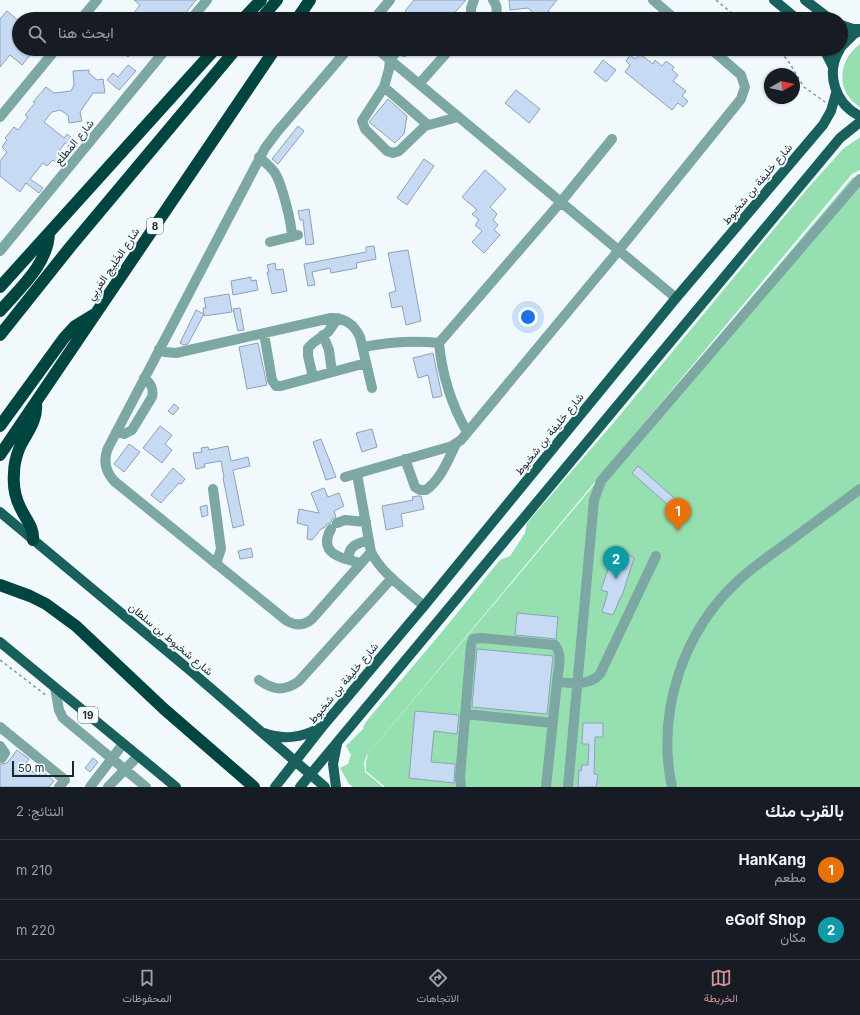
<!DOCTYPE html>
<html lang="ar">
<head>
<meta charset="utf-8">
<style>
	:root { --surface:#171b24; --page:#242831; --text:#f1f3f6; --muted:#9ea1a6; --line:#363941; --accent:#d49399 }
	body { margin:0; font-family:Inter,Vazirmatn,sans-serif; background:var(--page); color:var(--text); direction:rtl }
	.compass { position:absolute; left:764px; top:68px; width:36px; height:36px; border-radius:50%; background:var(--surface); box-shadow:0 1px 3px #0004; rotate:81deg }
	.scale { position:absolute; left:12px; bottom:10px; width:62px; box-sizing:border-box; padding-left:4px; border:2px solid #1b292d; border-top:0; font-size:11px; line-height:14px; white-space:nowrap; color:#1b292d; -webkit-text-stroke:3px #f2f9fc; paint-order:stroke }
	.you { position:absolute; left:528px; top:317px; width:14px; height:14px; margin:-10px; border:3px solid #fff; border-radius:50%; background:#1a73e8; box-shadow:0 0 0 6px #1a73e833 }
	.badge { display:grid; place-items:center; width:26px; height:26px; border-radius:50%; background:var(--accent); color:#fff; font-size:13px; font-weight:700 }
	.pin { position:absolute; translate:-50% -33px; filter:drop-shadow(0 1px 2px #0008) }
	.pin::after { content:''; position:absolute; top:21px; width:14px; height:12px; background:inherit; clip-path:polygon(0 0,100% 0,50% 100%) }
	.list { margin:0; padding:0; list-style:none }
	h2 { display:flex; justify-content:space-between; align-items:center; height:52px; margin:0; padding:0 16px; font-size:17px }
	h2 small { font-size:13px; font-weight:400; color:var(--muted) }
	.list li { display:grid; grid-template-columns:26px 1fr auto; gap:12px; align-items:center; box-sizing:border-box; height:60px; padding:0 16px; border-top:1px solid var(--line) }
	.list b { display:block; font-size:15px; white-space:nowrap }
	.list p { margin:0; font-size:13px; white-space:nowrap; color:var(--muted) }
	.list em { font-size:13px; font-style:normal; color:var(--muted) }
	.icon { flex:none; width:22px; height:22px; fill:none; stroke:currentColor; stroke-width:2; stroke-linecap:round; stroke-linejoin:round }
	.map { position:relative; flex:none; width:860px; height:787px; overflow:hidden; direction:ltr }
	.search { position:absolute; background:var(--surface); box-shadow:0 1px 3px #0004; left:12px; right:12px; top:12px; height:44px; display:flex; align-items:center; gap:10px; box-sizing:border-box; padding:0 14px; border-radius:22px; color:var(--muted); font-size:15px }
	.sheet { height:172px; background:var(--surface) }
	nav { display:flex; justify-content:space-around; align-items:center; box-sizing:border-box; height:56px; border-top:1px solid var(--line); background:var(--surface); font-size:11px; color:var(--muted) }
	nav a { display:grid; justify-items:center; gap:2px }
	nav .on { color:var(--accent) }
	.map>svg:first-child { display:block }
</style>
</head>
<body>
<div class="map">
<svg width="860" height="787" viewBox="0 0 860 787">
	<rect width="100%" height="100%" fill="#f2f9fc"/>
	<path fill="#96dfb0" d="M860,44V107C835,92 838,60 860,44Z
		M860,137V170L852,174L367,755L364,763L365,772L383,787H353L349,784L340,768L348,764L351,755L346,746L363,729L364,725L369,718L441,633L500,560L510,556L525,533L527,523L615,421L808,188L843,149Z
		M860,175V787H385L366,771V762L368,754L852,178Z"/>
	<path fill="#c6daf3" stroke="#8ea1b9" d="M134,0H196L181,19H129L140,5Z
		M414,0H466L449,19H414L405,11Z
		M509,0H557L548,11L559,19H541L528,8L510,10Z
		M7,11L19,21V49H24L31,54L22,65L10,55L0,67V19Z
		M119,49H134L128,57Z
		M640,54L653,64L655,60L662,66L666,61L674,67L672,70L678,75L673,81L686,91L682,96L688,101L683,107L678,103L672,110L625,72L630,65L626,61L630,55L635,59Z
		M603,60L616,70L606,82L594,72Z
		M128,65L136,71L119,90L107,80L113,73L118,77Z
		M89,70V73L97,80L103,79L105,93H93L80,112L82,121L69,123L68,115L60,110L52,112L44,122L64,138L67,134L78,143L73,149L65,143L57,154L65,161L61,166L53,160L47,166L43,163L30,179L43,188L39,193L26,183L20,192L0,176V161L7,152L2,147L7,140L5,138L14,127L18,130L28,117L25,115L35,103L33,102L46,87L54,93L71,91L74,85L73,71Z
		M516,90L540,109L529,123L505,103Z
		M388,99L407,116L404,134L395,143L369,122Z
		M298,126L304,131L278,164L272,159Z
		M424,159L434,166L407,205L397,198Z
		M485,170L506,189L490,207L497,214L493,220L498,225L494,230L500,235L484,253L472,242L482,231L475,225L479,220L472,214L477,210L462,197Z
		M309,209L314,244L306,245L303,220H300L298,211Z
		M374,246L376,259L356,263L357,268L331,273L330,268L312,272L315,285L308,286L304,264L366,252V247Z
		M408,250L421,321L406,325L402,306L392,308L389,293L396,291L388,253Z
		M275,263L276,270L283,269L287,291L272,294L267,272H269L267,265Z
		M251,277V281L256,280L258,290L233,295L231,281Z
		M229,294L232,312L204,316L203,308H206L204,298Z
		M240,308L244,330L238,331L233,309Z
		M196,310L204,314L188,344L183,345L180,343Z
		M258,343L267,385L247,389L239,347Z
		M433,353L442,396L433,398L428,375L418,378L413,358Z
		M174,404L179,408L173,415L168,411Z
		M160,426L172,435L165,444L172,450L162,463L143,448Z
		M372,429L377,447L362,452L356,433Z
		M321,439L336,477L326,480L313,442Z
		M129,444L140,452L124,472L114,464Z
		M228,446L231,461L248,457L250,466L233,470L244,525L233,528L223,478L224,477L221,461L204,464L205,467L196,469L193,453L202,452L201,448L208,447L209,450Z
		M638,466L682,505L676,512L632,473Z
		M173,468L185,479L181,484L179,483L161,503L151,495Z
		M324,488L328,497L339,493L344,506L334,511L336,517L332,519L331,523L327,524L324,528H322L312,540L307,539L308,526L297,523L299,509L319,513L311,493Z
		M417,496H421L424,509L401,514L403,526L386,530L382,506L413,500L412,497Z
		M207,505L208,515L202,517L200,507Z
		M251,548L253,557L240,559L238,551Z
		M615,548L634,558L622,596H621L613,615L602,612L608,592L601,590Z
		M517,613L558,617L556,639L515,635Z
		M477,649L553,656L547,714L472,707Z
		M415,711L459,715L457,734L434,731L431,762L455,764L454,783L409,778Z
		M583,723H603V737H595L594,774L598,775L596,787H578L579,770L581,771L582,765H588L589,744H582Z
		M17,750L29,759L25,765L38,776L42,771L54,781L49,787H0V764L7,763Z
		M93,758L98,762L90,772L85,768Z"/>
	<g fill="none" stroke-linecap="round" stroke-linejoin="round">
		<path stroke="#8b9599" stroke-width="1.5" stroke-dasharray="3 3" stroke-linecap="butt" d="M716,0L739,19
			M775,49L787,59L804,87L825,102
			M0,660L47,696"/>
		<path stroke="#7da7a3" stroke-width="10" d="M653,0L675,19
			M81,19L97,0
			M191,19L207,0
			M374,19L390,0
			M471,19V8L474,0
			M493,19C498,13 498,6 493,0
			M348,49L277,132L265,148L108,448C103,460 105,471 114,481L287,621C296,626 304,626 312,619L371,552
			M377,49L676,298
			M397,49L404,52L411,49
			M398,50L390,60L389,69L384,87L362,121L365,129L387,151L393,153L399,151L425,126L458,117
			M419,84L450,49
			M384,87L428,125
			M0,117L56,49
			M259,157C265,162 271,167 275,173C282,184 292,224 292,237
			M270,242L298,235
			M0,251L166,49
			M264,334L272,380L276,386H281L366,363
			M323,335L329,350L332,372
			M363,347C389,342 413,340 439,343
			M159,349L165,352L176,353L331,318C345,318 354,324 360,337L372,388
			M313,377L308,356V348L313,343L328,332L338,318
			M116,432L124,434L132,430L152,397C154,388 151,383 144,378
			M467,432C451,404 442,375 439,343L560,203L612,139
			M405,459L415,487L420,490H426C441,479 448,460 456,444
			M357,474L371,552C382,574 405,589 424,606
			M345,477L452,446L461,440L619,250L741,99L745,87L741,75L711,49
			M213,489L221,549L216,564
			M337,523L345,520L366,522
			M331,529C317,554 343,559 361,563
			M349,560C347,546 358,543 369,540
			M259,680C273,690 284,692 299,681L392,578
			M55,688L59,710L63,718L146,787
			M465,714L553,723
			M0,727L65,780L59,787
			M0,746L5,753L2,758
			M90,787L123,744
			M108,787L138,756
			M461,787L460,777L471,645L473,639L481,638L555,645C563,655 558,670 557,682C572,683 590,686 600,674L656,556
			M546,787L557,682
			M568,787L594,500L601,481L860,179
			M672,787C656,712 683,631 739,580C754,566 771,555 787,543C811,525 836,507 860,489"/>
		<path stroke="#19605c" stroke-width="10" d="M774,0L797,19
			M805,0L830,19
			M841,25L853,29H860
			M841,47L854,34L860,31
			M824,49L833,67
			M840,49C825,73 835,104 860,116
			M0,512L192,672L325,787
			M0,642L176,787
			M264,733C282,740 302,738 319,728
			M275,787L323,726L424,606L676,298L823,125L831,111L836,93
			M300,787L840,138L860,122
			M336,787L333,764L337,744"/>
		<path stroke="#014541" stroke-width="12" d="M243,19L261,0
			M261,19L277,0
			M297,19L310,0
			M0,287L215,49
			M0,311C20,288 48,264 49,233
			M0,335L71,246L236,49
			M0,426L64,338L75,326L93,315
			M0,455L275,49
			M33,540C34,527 26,520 21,509C15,498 13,485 14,473C14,465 16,457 19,449C25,435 38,421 36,404
			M0,585L30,596L46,604L76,626L164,709L254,787"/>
	</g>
	<g text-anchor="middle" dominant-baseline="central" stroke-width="4" stroke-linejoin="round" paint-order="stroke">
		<g fill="#f2f9fc" stroke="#5c676b" stroke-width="1">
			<rect x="147" y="218" width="16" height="16" rx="3"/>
			<rect x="78" y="707" width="20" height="16" rx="3"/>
		</g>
		<g font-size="10" font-weight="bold" fill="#1b292d">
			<text x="155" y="226">8</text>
			<text x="88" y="715">19</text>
		</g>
		<g font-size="11" fill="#1b292d" stroke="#f2f9fc">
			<text transform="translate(74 142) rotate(-51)">شارع المَطلَع</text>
			<text transform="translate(757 184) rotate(-50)">شارع خليفة بن شخبوط</text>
			<text transform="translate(113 264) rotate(-56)">شارع الخَلِيج العَربِي</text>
			<text transform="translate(549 434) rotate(-51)">شارع خليفة بن شخبوط</text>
			<text transform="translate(171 639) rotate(40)">شارع شخبوط بن سلطان</text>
			<text transform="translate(343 683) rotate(-50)">شارع خليفة بن شخبوط</text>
		</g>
	</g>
</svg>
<svg class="compass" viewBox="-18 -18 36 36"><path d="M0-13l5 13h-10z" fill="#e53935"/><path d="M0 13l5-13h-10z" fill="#9ea1a6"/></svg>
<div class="scale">50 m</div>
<div class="you"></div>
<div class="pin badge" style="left:678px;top:531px;background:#e8710a">1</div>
<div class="pin badge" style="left:616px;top:579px;background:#0f9aa8">2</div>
<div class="search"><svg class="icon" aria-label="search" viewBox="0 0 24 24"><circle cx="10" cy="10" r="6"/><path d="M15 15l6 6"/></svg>ابحث هنا</div>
</div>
<section class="sheet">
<h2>بالقرب منك<small>النتائج: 2</small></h2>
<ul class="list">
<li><span class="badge" style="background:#e8710a">1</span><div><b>HanKang</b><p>مطعم</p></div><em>210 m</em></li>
<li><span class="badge" style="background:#0f9aa8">2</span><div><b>eGolf Shop</b><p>مكان</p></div><em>220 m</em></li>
</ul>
</section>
<nav>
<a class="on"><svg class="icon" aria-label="map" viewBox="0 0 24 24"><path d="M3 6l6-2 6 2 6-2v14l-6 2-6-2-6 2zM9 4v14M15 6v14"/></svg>الخريطة</a>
<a><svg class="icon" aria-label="directions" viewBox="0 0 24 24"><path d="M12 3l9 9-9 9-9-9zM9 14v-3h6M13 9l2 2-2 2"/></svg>الاتجاهات</a>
<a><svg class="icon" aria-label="saved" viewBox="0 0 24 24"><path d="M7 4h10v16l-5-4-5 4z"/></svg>المحفوظات</a>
</nav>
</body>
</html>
